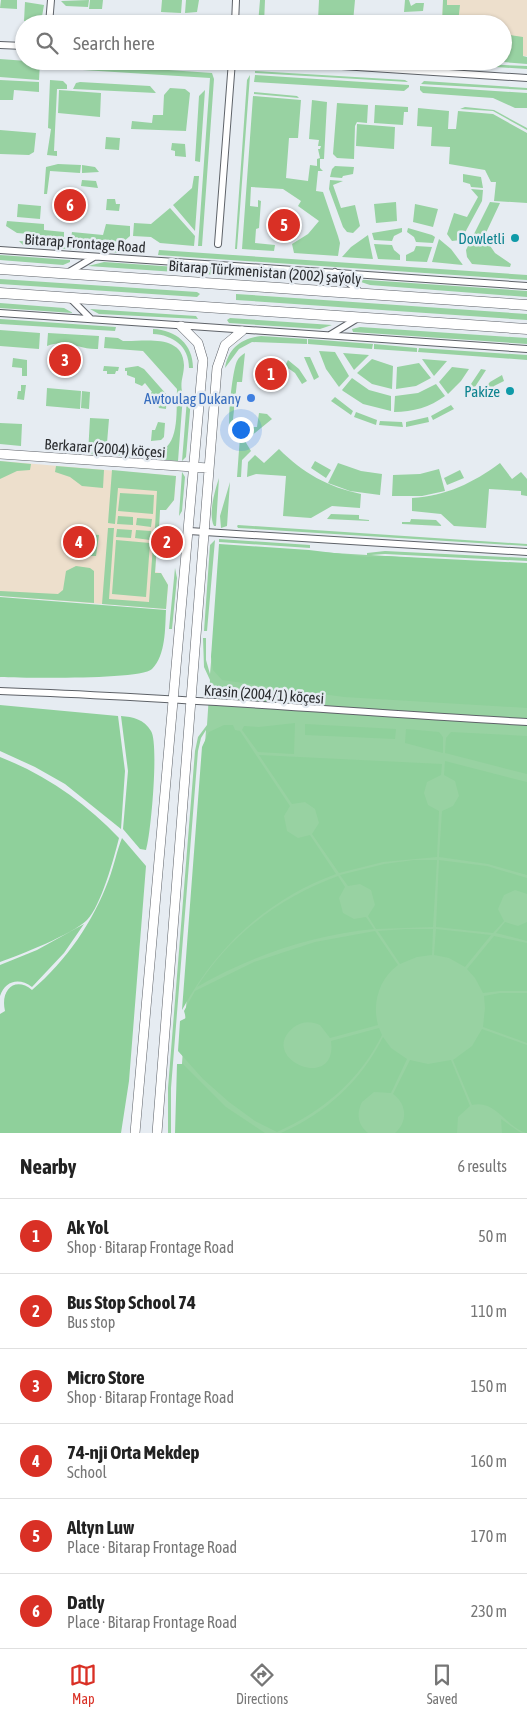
<!DOCTYPE html>
<html lang="en">
<head>
<meta charset="utf-8">
<style>
	:root { --surface:#fff; --page:#f6f6f6; --text:#222; --muted:#767676; --line:#e0e0e0; --accent:#d93025 }
	body { margin:0; font-family:"Asap Condensed",sans-serif; background:var(--page); color:var(--text) }
	.you { position:absolute; left:240px; top:429px; width:18px; height:18px; margin:-12px; border:4px solid #fff; border-radius:50%; background:#1a73e8; box-shadow:0 0 0 8px #1a73e833 }
	.badge { display:grid; place-items:center; width:32px; height:32px; border-radius:50%; background:var(--accent); color:#fff; font-size:16px; font-weight:700 }
	.pin { position:absolute; translate:-50% -50%; border:2px solid #fff; box-shadow:0 1px 5px #0006 }
	.list { margin:0; padding:0; list-style:none }
	h2 { display:flex; justify-content:space-between; align-items:center; height:65px; margin:0; padding:0 20px; font-size:21px }
	h2 small { font-size:16px; font-weight:400; color:var(--muted) }
	.list li { display:grid; grid-template-columns:32px 1fr auto; gap:15px; align-items:center; box-sizing:border-box; height:75px; padding:0 20px; border-top:1px solid var(--line) }
	.list b { display:block; font-size:19px; white-space:nowrap }
	.list p { margin:0; font-size:16px; white-space:nowrap; color:var(--muted) }
	.list em { font-size:16px; font-style:normal; color:var(--muted) }
	.icon { flex:none; width:28px; height:28px; fill:none; stroke:currentColor; stroke-width:2; stroke-linecap:round; stroke-linejoin:round }
	.map { position:relative; flex:none; width:527px; height:1133px; overflow:hidden }
	.search { position:absolute; background:var(--surface); box-shadow:0 1px 4px #0004; left:15px; right:15px; top:15px; height:55px; display:flex; align-items:center; gap:12px; box-sizing:border-box; padding:0 18px; border-radius:28px; color:var(--muted); font-size:19px }
	.sheet { height:515px; background:var(--surface) }
	nav { display:flex; justify-content:space-around; align-items:center; box-sizing:border-box; height:70px; border-top:1px solid var(--line); background:var(--surface); font-size:14px; color:var(--muted) }
	nav a { display:grid; justify-items:center; gap:2px }
	nav .on { color:var(--accent) }
	.map>svg:first-child { display:block }
</style>
</head>
<body>
<div class="map">
<svg width="527" height="1133" viewBox="0 0 527 1133">
	<rect width="100%" height="100%" fill="#e6ecf2"/>
	<path fill="#eddfcc" d="M443,0H527V56L503,55V24H442Z
		M0,461L176,476L174,500L166,510H160L155,572L161,573L168,585L166,609L0,596Z"/>
	<path fill="#98d2a2" d="M1,0H17V9L0,8Z
		M89,0L88,7L66,6L61,1Z
		M90,0H103L102,9H89Z
		M162,0H182L181,13L161,12Z
		M186,0H199L197,12L185,13Z
		M260,0H265L264,24H258Z
		M319,0H355L353,22L318,20Z
		M405,0H409L411,6L416,3H424L423,11L404,12Z
		M443,0H447V5H460L458,23H469V17H474L473,24H442Z
		M25,2L44,5L41,22L24,21Z
		M62,15L93,17V23L108,24H57Z
		M370,20L419,24V22L422,24H369Z
		M503,34L523,37V56L527,57V64L490,61H503Z
		M0,59L40,62L39,80L0,77Z
		M77,61L205,67L210,70Z
		M436,61L472,63L469,66Z
		M52,62L212,73L214,79L202,246H198L210,78L51,68Z
		M481,64L527,66V69L481,66Z
		M255,71L405,80L408,82L255,73Z
		M250,75L237,249H235L247,80Z
		M255,75L409,85V87L404,91L254,82Z
		M0,80L39,82V92L14,90L13,100H0Z
		M50,80L63,81L67,85V89H57L54,151H57V156L47,155L51,129L48,128Z
		M424,81L527,88V90L421,84Z
		M80,82L150,86L156,93L73,89L76,83Z
		M420,86L527,93V108H515L493,98L423,93L420,90Z
		M170,88L185,89L190,93L186,131L131,129L132,121L152,123L153,115H163L164,95Z
		M59,90L101,93L100,117L58,113Z
		M205,90L200,162L195,161L199,96Z
		M254,92L297,96L299,98L254,94Z
		M253,96L301,100L298,138H289L286,178L308,181L310,165L317,166V159L320,158L318,149H320L321,146H318L319,140L309,139L312,100L327,102L324,159H320V168L323,171H318L316,191L323,192L338,236L340,243L338,256L294,253L292,244L308,234L319,221L298,206L301,201L283,189L251,187L250,206L258,207V200L261,201L259,228L256,229L255,243L275,245L274,251L242,249Z
		M337,103L368,105L367,123L357,122L355,126L354,159L337,158L333,154Z
		M375,105L408,107V112H404L403,125L374,123Z
		M465,107L494,110L527,128V130L493,111L460,109Z
		M418,108L449,111L448,129H456L458,111L493,114L527,133V203L494,201L496,182H491L485,170L449,164L450,147L431,146L432,127L417,126Z
		M357,124L395,127L394,149L356,146Z
		M0,130L36,133L34,152L29,155L0,154Z
		M106,137L120,138L119,150L105,149Z
		M172,143L185,144L186,157L175,156V151L171,150Z
		M58,164L81,165L80,173L50,171L47,194H44L46,167Z
		M82,165L95,167L99,172L82,173Z
		M335,166L354,167L353,174L343,176L342,178L330,177L332,169Z
		M463,174L481,177L483,188L471,187L470,184L463,182Z
		M194,176H199L195,231L173,205L192,188Z
		M82,180L96,181L98,188L81,186Z
		M330,180L343,181L333,185L341,208L355,205L360,226L353,233L347,232L343,227L329,189Z
		M471,189L483,190L482,201L461,240L452,241L447,234L454,213L467,217L478,197Z
		M107,199H115L116,204H120L119,211L106,210Z
		M396,202L397,221L376,223L374,204Z
		M490,202L500,203L484,237L495,253L511,264L510,267L472,264L467,257L466,250Z
		M18,204L41,206L40,219L17,217Z
		M415,204L438,209L433,227L413,222Z
		M170,208L195,236L194,246L160,243L151,237L133,236L134,223L151,224Z
		M7,221L44,224V230L64,232V237L34,235L32,232L30,234L17,233L6,226Z
		M106,224L130,226V236L123,242L71,238L72,232L103,235Z
		M402,228V232L394,236L392,241L374,240L372,233Z
		M408,228L432,235L435,237L433,243L416,242L414,237L407,232Z
		M368,235L373,259L342,257L351,247Z
		M439,239L451,249L463,265L432,262Z
		M19,241L123,248V253L24,246Z
		M374,244L392,245L394,250L400,255V260L378,259Z
		M416,246L432,247L427,262L406,261V255L414,251Z
		M159,250L527,275V280L158,255Z
		M0,255L70,260V262L63,265L0,260Z
		M104,262L321,277L337,283L88,266Z
		M0,279L197,292L200,294L197,297L0,284Z
		M352,279L527,291V297L370,285Z
		M236,294L527,314V320L236,300Z
		M0,303L64,308L73,313L0,308Z
		M90,309L196,316L198,319L99,314Z
		M230,318L332,325L320,329L229,323L227,320Z
		M0,319L116,327L115,331L0,324Z
		M360,327L527,338V344L353,332L352,329Z
		M153,329C176,330 193,344 193,368H189C189,346 173,335 153,334Z
		M0,330L40,333L39,349L0,346Z
		M48,333L99,336L98,349C80,350 66,338 47,346Z
		M261,336L307,339V344L252,342L239,349L225,368C228,348 242,338 261,336Z
		M105,337L118,338L123,341C143,342 183,333 184,365C184,376 179,383 183,395L178,461L116,455V451H120V455L160,458L161,451C180,442 176,408 177,389L143,351L104,348Z
		M308,339L373,344L372,349L308,344Z
		M374,344L417,348V352L374,349Z
		M419,348L527,355V360L418,352Z
		M319,351L335,352L349,376L339,387L326,369Z
		M245,353L242,382H237L231,438C226,428 232,372 237,361C239,357 242,355 245,353Z
		M343,353L369,355L354,370Z
		M304,357H310L319,377L314,380Z
		M13,358L27,360V376H22V368L12,367Z
		M372,359L393,366L392,389L372,384L357,373Z
		M422,359L447,361L434,376Z
		M288,360L299,369L307,381L302,384L295,373L285,366Z
		M419,363L431,378L416,386L396,389L397,367Z
		M104,366L119,367L118,371H116L115,374H107V371H103Z
		M138,366L144,369L167,395L166,409L159,408L157,402L151,401L149,394L152,392L145,383L142,386L135,383V378L127,375V371H125V368Z
		M452,367L469,369L461,381L448,394L439,382Z
		M481,369L486,370L473,390L469,387Z
		M502,375L504,381L494,386L486,397L481,393L490,382Z
		M352,378L369,390L391,396V411L363,404L343,391L342,390Z
		M436,384L445,396C430,407 413,412 394,412L395,396L418,393Z
		M21,385H26L24,400L17,399L18,391H21Z
		M47,388L81,391L80,409L46,406Z
		M82,391L90,392L89,409L81,408Z
		M335,397L353,411L351,415L331,401Z
		M187,399H191L186,457L182,461Z
		M451,405L454,409L433,420L431,416Z
		M356,412L377,420L376,425L354,417Z
		M259,413L267,414L272,419L245,441L251,451L242,460L241,477H237L241,423H246L247,427H257Z
		M428,417L429,422L406,427V422Z
		M90,418L109,419L106,455L88,454Z
		M380,421L402,422L403,427L379,425Z
		M158,422L165,423L164,437L161,440L151,441L152,430H155Z
		M0,423L22,424L21,446L0,444Z
		M279,449C303,473 328,487 361,494L360,508L332,506L311,518L283,516L286,476L256,474L247,477L248,462L255,455L264,463Z
		M0,461L31,464L30,470L17,471L0,479Z
		M315,461L331,470L326,478L311,468Z
		M338,463L361,471L382,474L380,495L350,491L328,483Z
		M500,463L512,479L521,472L527,479V496L521,495V491L489,489L486,528L454,526L441,514L412,511V498C446,496 473,483 500,463Z
		M56,466L104,470L103,488L82,486L70,477L55,472Z
		M439,469L445,491L422,496H392L393,475L420,474Z
		M112,470L176,476L174,500L166,510H160L159,528H155L157,491L118,488L115,524L108,523Z
		M460,470L464,478L447,485L444,478Z
		M182,472L185,477L182,511L179,516Z
		M219,478L216,526H214C208,514 215,490 219,478Z
		M230,482L227,526L221,528L220,516Z
		M120,493L154,495L153,514L118,511Z
		M331,514L359,515V519L369,520V521L327,519Z
		M118,516L133,517V525L117,524Z
		M137,518L152,519L151,527L136,525Z
		M411,519L436,520L442,526L402,524V522H410Z
		M238,525L527,544V546L238,528L237,526Z
		M108,528H114L109,599L149,602L154,530H158L155,573H161L168,585L166,609L102,604Z
		M117,529L132,530L131,538L116,537Z
		M136,530L151,531L150,540L135,538Z
		M75,533L99,535L96,556H74Z
		M219,539L310,545V548L219,542Z
		M116,540L150,543L146,597L112,594Z
		M215,540L207,631H204L210,545Z
		M221,546L367,555V553L385,551L527,558V561L385,554L371,555L527,566V1133H177L206,730L201,738L198,751L171,1088V1133H168V1088L195,751L198,737L207,725L210,680L204,667L203,638H206V660L210,674Z
		M76,566L90,568L94,571V603L0,596V591L58,594L63,590L66,571Z
		M175,568L177,578L172,629H169Z"/>
	<path fill="#8fd09b" d="M219,544L309,550L367,557L386,556L527,563V708L344,697L222,680L213,670L211,657Z
		M0,597L166,610C165,628 166,655 152,669C141,680 23,678 0,677Z
		M0,705L118,716L125,771L121,829L65,784L35,767L0,751Z
		M121,716C133,717 144,719 151,731C159,743 151,834 146,850L140,849L123,829L128,771Z
		M295,723L294,754L258,752L242,730L244,726L259,727Z
		M305,724L396,729L395,739L305,735Z
		M224,725H233L235,730L240,731L290,806L284,816L287,831L298,838L310,835L336,874C268,899 217,946 182,1010L202,747L209,732Z
		M406,729L439,732L443,737V753L405,743Z
		M451,732L527,736V774L445,753L446,738Z
		M259,755L442,764L441,775L427,782L424,793L428,805L439,811L437,857L383,862L339,873L312,834L319,823L315,809L305,802L292,804Z
		M0,757C46,775 86,803 119,838C114,858 101,906 87,920C73,934 20,955 0,962Z
		M445,761L527,782V875L488,864L439,857L442,811L453,806L459,796L455,781L444,775Z
		M122,838L146,866L129,1081L121,1133H0V1014L5,1011C0,990 15,976 32,990C67,960 93,922 109,879C114,866 117,850 122,838Z
		M414,860H437L433,927L376,929L368,916L375,905L371,890L360,884L348,886L340,875L384,864Z
		M439,860L487,866L527,878V894L515,890L504,895L498,909L504,921L493,933L436,927Z
		M338,876L345,887L339,898L343,913L354,919L366,917L374,929C311,935 251,956 197,987C230,935 280,897 338,876Z
		M505,922L518,926L527,922V941L496,933Z
		M84,924L64,953L32,987C19,977 5,981 0,996V965L37,950Z
		M406,929H433L432,955L417,957L400,964L378,931Z
		M436,929L491,935L465,967L449,958L434,955Z
		M375,931L398,965C379,979 372,1003 378,1025L330,1038L320,1025C311,1021 302,1021 294,1027C255,1058 338,1094 331,1041L379,1028L382,1035C360,1080 322,1112 277,1132L255,1121L229,1102L203,1079L178,1051L180,1021L186,1018L184,1011L195,991L254,962L315,942Z
		M494,936L527,943V991H500L483,993L475,978L467,969Z
		M500,993H527V1043L483,1027L485,1008L484,996Z
		M482,1029L527,1045V1133C506,1128 496,1099 472,1105L453,1060L472,1046Z
		M383,1037L391,1048L407,1059L391,1093L374,1092L362,1102C356,1114 358,1125 368,1133H281C326,1113 361,1081 383,1037Z
		M410,1060L428,1064L451,1060L470,1106L458,1117L457,1133H395C408,1122 407,1104 393,1094Z
		M177,1064H183L226,1107L265,1133H175Z
		M501,1119L521,1133H502Z"/>
	<g fill="none" stroke-linecap="round" stroke-linejoin="round">
		<g stroke="#5e6268" stroke-width="8">
			<path id="minor" d="M49,24L51,0
				M235,24L236,0
				M0,45L24,46
				M265,61L527,78
				M218,244L232,61
				M0,250L527,286
				M69,272L94,257
				M335,272L360,292
				M70,298L91,319
				M0,313L527,349
				M330,335L358,318
				M189,531L527,552
				M0,691C176,697 351,712 527,722"/>
		</g>
		<g stroke="#5e6268" stroke-width="10">
			<path id="tertiary" d="M0,454L208,468
				M135,1133L203,360L198,343L181,326
				M157,1133L217,368L225,345L242,331"/>
		</g>
		<g stroke="#5e6268" stroke-width="11">
			<path id="primary" d="M0,269L527,305
				M0,293L527,329"/>
		</g>
		<use href="#minor" stroke="#fff" stroke-width="6"/>
		<use href="#tertiary" stroke="#fff" stroke-width="9"/>
		<use href="#primary" stroke="#fff" stroke-width="10"/>
	</g>
	<g fill="#0f9aa8" stroke="#e6ecf2" stroke-width="2">
		<circle cx="515" cy="238" r="5"/>
		<circle cx="510" cy="391" r="5"/>
	</g>
	<circle fill="#3f7fe0" stroke="#e6ecf2" stroke-width="2" cx="251" cy="398" r="5"/>
	<g text-anchor="middle" dominant-baseline="central" stroke-width="5" stroke-linejoin="round" paint-order="stroke">
		<g font-size="15" fill="#0d838f" stroke="#e6ecf2" text-anchor="end">
			<text x="505" y="238">Dowletli</text>
			<text x="500" y="391">Pakize</text>
		</g>
		<g font-size="15" fill="#2b2d30" stroke="#e6ecf2">
			<text transform="translate(85 243) rotate(4)">Bitarap Frontage Road</text>
			<text transform="translate(265 272) rotate(4)">Bitarap Türkmenistan (2002) şaýoly</text>
			<text transform="translate(105 448) rotate(4)">Berkarar (2004) köçesi</text>
			<text transform="translate(264 694) rotate(4)">Krasin (2004/1) köçesi</text>
		</g>
		<g font-size="15" fill="#366cbe" stroke="#e6ecf2" text-anchor="end">
			<text x="241" y="398">Awtoulag Dukany</text>
		</g>
	</g>
</svg>
<div class="you"></div>
<div class="pin badge" style="left:271px;top:374px">1</div>
<div class="pin badge" style="left:167px;top:542px">2</div>
<div class="pin badge" style="left:65px;top:360px">3</div>
<div class="pin badge" style="left:79px;top:542px">4</div>
<div class="pin badge" style="left:284px;top:225px">5</div>
<div class="pin badge" style="left:70px;top:205px">6</div>
<div class="search"><svg class="icon" aria-label="search" viewBox="0 0 24 24"><circle cx="10" cy="10" r="6"/><path d="M15 15l6 6"/></svg>Search here</div>
</div>
<section class="sheet">
<h2>Nearby<small>6 results</small></h2>
<ul class="list">
<li><span class="badge">1</span><div><b>Ak Yol</b><p>Shop · Bitarap Frontage Road</p></div><em>50 m</em></li>
<li><span class="badge">2</span><div><b>Bus Stop School 74</b><p>Bus stop</p></div><em>110 m</em></li>
<li><span class="badge">3</span><div><b>Micro Store</b><p>Shop · Bitarap Frontage Road</p></div><em>150 m</em></li>
<li><span class="badge">4</span><div><b>74-nji Orta Mekdep</b><p>School</p></div><em>160 m</em></li>
<li><span class="badge">5</span><div><b>Altyn Luw</b><p>Place · Bitarap Frontage Road</p></div><em>170 m</em></li>
<li><span class="badge">6</span><div><b>Datly</b><p>Place · Bitarap Frontage Road</p></div><em>230 m</em></li>
</ul>
</section>
<nav>
<a class="on"><svg class="icon" aria-label="map" viewBox="0 0 24 24"><path d="M3 6l6-2 6 2 6-2v14l-6 2-6-2-6 2zM9 4v14M15 6v14"/></svg>Map</a>
<a><svg class="icon" aria-label="directions" viewBox="0 0 24 24"><path d="M12 3l9 9-9 9-9-9zM9 14v-3h6M13 9l2 2-2 2"/></svg>Directions</a>
<a><svg class="icon" aria-label="saved" viewBox="0 0 24 24"><path d="M7 4h10v16l-5-4-5 4z"/></svg>Saved</a>
</nav>
</body>
</html>
